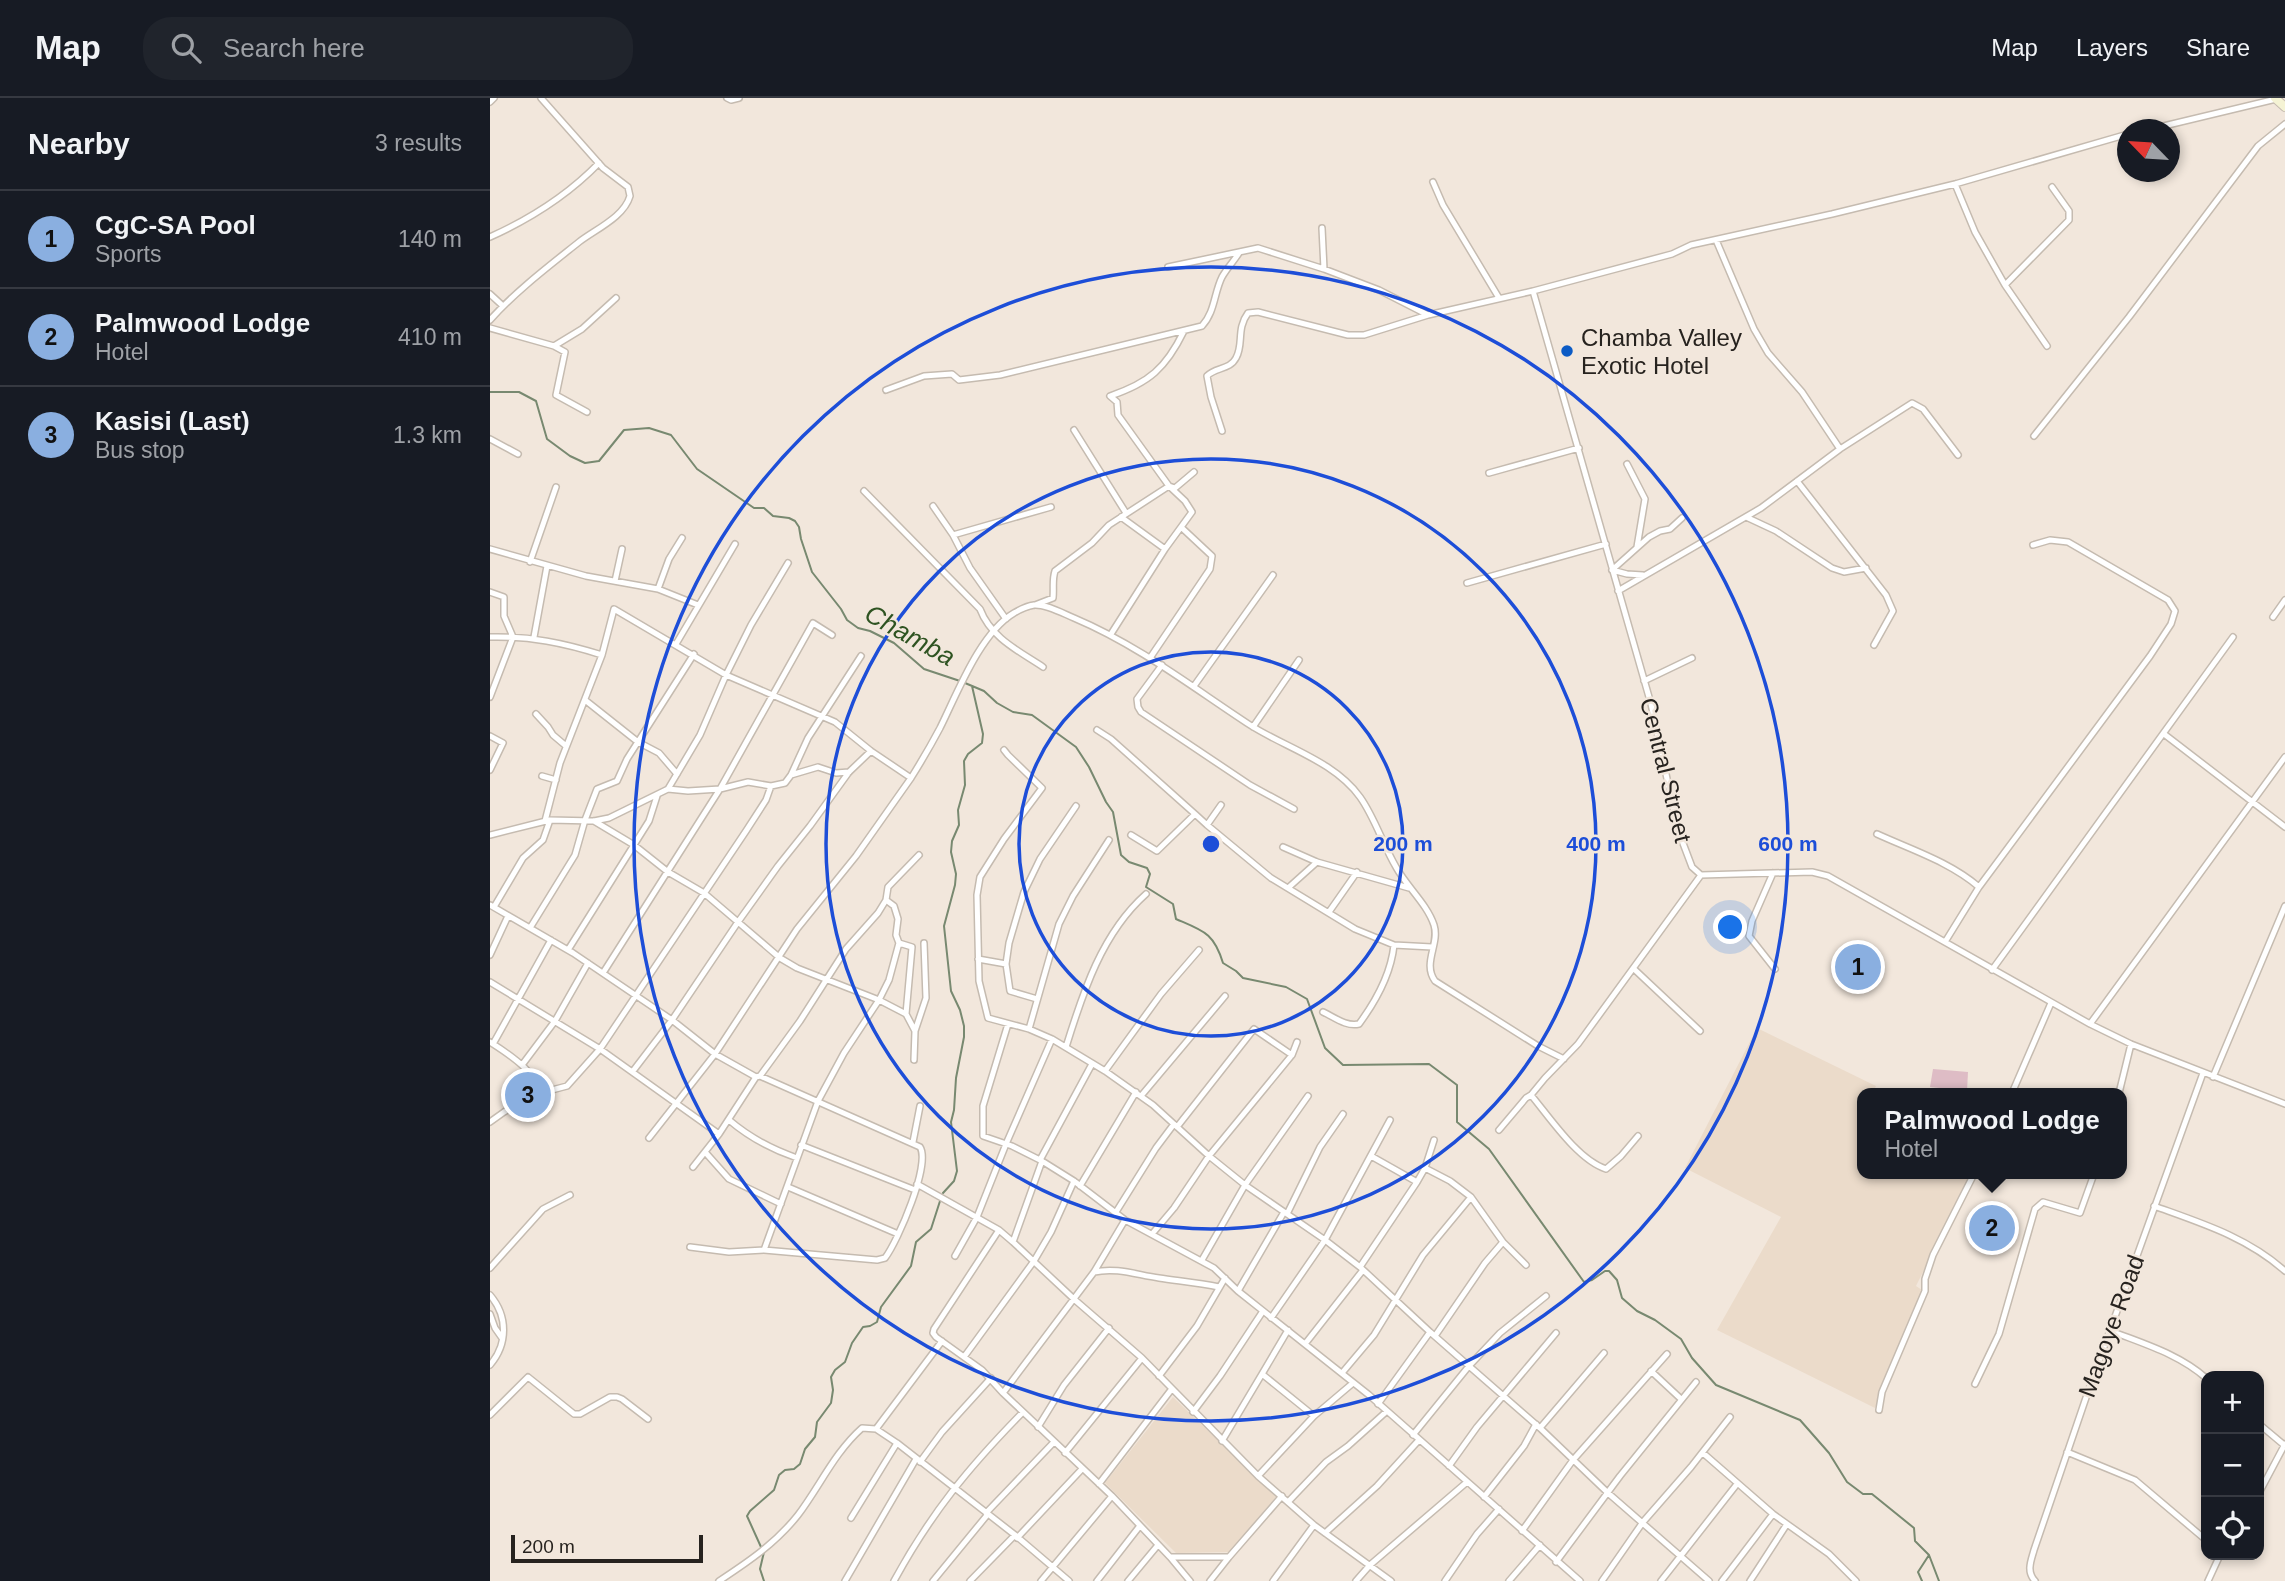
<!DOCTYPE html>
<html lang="en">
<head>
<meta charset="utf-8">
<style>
	:root { --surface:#171b24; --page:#20242c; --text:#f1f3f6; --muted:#9ea1a6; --line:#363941; --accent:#8aafe0 }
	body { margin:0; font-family:Helvetica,sans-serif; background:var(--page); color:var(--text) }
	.controls { position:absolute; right:21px; bottom:21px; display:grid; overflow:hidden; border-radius:14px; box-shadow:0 4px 10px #0003 }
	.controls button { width:63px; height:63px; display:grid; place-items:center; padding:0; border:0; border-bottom:2px solid var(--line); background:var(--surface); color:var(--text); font:35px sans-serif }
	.compass { position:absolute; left:1627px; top:21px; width:63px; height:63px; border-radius:50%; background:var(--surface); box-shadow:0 4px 10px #0003; rotate:295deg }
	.scale { position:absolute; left:21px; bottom:18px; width:192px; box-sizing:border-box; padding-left:7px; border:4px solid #27231f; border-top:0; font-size:19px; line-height:24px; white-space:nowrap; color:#27231f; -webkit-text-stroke:5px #f2e7dc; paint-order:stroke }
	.you { position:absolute; left:1241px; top:830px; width:24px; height:24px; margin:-18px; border:5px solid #fff; border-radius:50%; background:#1a73e8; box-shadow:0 0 0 10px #1a73e833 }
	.badge { display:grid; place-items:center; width:46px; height:46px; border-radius:50%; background:var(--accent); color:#111; font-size:23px; font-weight:700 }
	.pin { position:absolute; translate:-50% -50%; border:4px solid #fff; box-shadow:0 2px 7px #0006 }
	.popup { position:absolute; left:1367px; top:990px; width:270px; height:91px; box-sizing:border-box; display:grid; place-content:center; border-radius:14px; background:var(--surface); filter:drop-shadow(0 2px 5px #0005); font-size:23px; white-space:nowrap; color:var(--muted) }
	.popup b { font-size:26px; color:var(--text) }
	.popup::after { content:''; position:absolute; left:50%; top:100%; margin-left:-14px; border:14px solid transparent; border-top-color:var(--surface) }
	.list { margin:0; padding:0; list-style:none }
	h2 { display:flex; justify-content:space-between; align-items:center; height:91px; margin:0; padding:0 28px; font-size:30px }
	h2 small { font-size:23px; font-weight:400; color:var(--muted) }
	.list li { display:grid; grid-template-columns:46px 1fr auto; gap:21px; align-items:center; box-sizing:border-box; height:98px; padding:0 28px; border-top:2px solid var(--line) }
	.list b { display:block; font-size:26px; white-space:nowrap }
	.list p { margin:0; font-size:23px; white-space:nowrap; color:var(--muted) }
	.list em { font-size:23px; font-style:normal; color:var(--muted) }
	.icon { flex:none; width:38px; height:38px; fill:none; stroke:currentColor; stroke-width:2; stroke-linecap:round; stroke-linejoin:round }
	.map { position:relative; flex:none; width:1795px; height:1483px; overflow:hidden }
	header { display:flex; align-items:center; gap:42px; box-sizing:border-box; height:98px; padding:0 35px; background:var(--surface); border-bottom:2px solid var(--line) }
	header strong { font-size:33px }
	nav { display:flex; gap:38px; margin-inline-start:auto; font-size:24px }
	.search { width:490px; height:63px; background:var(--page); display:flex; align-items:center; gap:18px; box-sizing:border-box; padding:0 24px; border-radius:28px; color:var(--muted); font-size:26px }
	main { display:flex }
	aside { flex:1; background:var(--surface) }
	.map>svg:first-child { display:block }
</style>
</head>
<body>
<header>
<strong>Map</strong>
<div class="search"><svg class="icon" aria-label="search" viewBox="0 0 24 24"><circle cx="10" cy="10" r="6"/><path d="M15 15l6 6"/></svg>Search here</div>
<nav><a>Map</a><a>Layers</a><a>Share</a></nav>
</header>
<main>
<aside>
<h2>Nearby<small>3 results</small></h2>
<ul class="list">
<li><span class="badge">1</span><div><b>CgC-SA Pool</b><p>Sports</p></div><em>140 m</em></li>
<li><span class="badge">2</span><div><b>Palmwood Lodge</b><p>Hotel</p></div><em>410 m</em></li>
<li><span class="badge">3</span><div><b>Kasisi (Last)</b><p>Bus stop</p></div><em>1.3 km</em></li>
</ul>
</aside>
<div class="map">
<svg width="1795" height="1483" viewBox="0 0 1795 1483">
	<rect width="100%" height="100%" fill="#f2e7dc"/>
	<path fill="#ebdbca" d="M1267,930L1386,988L1384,992L1390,995H1372V1076H1482L1426,1188L1432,1192L1385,1310L1227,1232L1291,1119L1195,1070Z
		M683,1299L786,1399L740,1454L686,1455L615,1385Z"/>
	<path fill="#debcc5" d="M1443,971L1478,974L1477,993L1440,989Z"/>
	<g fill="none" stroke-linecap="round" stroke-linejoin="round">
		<path stroke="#788970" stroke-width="2" d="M0,294H29L46,303L57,341L80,358L95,365L109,363L134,332L159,330L181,337L207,371L264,410H274L283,418L299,420L305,423L309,429L311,441L322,474L351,511L357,522L368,530L380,533L404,545L434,571L470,583
			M475,585L494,593L507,605L523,614L542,617L586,649L599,669L616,704L623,714L631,757L639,764L657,770L660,776L656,789L683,806L686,821C714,833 724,835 733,865L746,873L753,880L796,889L817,901L835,950L853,967L939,966L967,987V1024L999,1051L1094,1184L1102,1182L1115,1173H1119L1127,1182L1132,1200L1147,1213L1165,1222L1191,1241L1202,1260L1226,1287L1310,1322L1339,1355L1357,1384L1373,1396H1382L1424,1430L1425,1443L1439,1457L1449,1483
			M453,1095L464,1083L467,1073L461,1024L464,1012L466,980L474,939V928L470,912L461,893L454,828L465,787L466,776L461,754L462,743L469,727L468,712L475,687L474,663L478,656L492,645L493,636L482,588
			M271,1449L257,1418L260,1413L284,1392L289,1377L295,1372L304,1371L310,1366L315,1351L325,1339L327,1324L341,1305L343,1292L341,1279L345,1272L355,1264L362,1245L373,1229L380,1228L387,1224L391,1209L421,1168L426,1144L441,1131L450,1103
			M274,1454L270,1471L274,1483
			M1432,1483L1428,1474L1439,1457"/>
		<g stroke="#c5bbb0" stroke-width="8">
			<path id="minor" d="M237,0L241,2L249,0
				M0,4L4,0
				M1657,32L1786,1
				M943,84L953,107L1009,200
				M1465,86L1485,134L1515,187L1579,122V113L1562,89
				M832,130L834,171
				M0,139C40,121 78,97 109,65
				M678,169L768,150L834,171L889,192L938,217L1043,193L1182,156L1201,147L1342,116L1465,86L1638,36
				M1515,187L1557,248
				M1043,193L1161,606L1188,732L1202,769L1211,777L1322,774L1338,778L1600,926L1641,946L1795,1006
				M0,196L13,208
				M0,222C26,193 59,168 89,144C106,131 134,119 140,98L138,89L113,70L51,0
				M0,230L64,248L92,231L126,200
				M64,248L75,254L66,297L97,314
				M396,292L434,278L462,276L469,282L510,277L712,228C725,214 724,195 732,179C737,170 744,163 749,155
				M584,332L636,415
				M732,333L721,299L717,278C725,269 740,272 746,260C754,246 746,231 758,215L768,214L858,237H874L938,217
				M1544,338L1639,219L1768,48L1795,26
				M0,341L28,356
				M1350,351L1422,305L1433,311L1468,357
				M1137,366L1155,401L1147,449
				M999,375L1089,350
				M1307,383L1396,497L1403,513L1384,547
				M374,393L490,511C501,540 529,553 553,569
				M443,408L463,437
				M631,419L675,451
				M1256,419L1286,433L1342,470L1354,474L1376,470
				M0,451L96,478L168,491L208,507
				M40,464L66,389
				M1122,472L1159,439L1170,433L1180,431L1192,420
				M1122,472L1137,476L1153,477
				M125,483L132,451
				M977,485L1116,446
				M168,491L179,461L192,440
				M1128,493L1271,410L1350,351L1312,294L1278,255L1264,231L1226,142
				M0,494L14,499V518L23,539L0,599
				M545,507L563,500C564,490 562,482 565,473L602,445L619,427L679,388L685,390L704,374
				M1783,519L1795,502
				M516,521L480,470L463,437L561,409
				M621,536L675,451L702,414L695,403L679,388L628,317L627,304L620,298C659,285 676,270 694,233
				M0,539C40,538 74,545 112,557
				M44,539L57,468
				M186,546L245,446
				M660,560L720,471L722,458L692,430
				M672,567L647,601L648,609L651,614L760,687L804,711
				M1154,583L1202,560
				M704,588L783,477
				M95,602L148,644L169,655L187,676
				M46,616L58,629L63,637L76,648
				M763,629L809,562
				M607,632L621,641L705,716
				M1674,636L1795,729
				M0,638L13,645L0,672
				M514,652L518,657L552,690L514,741L490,779L487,797L489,883L498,920L539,931L562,941L615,973L663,1007L719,1058L755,1087L835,1142L870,1169L940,1234L1050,1330L1118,1395L1219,1483
				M301,677L318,640L371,558
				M52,678L66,682
				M421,680C431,664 441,647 450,630C467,596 490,535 524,515C529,512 537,508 544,507C556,506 572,515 584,520C648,547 702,589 760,627C796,650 844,663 870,699C885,720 893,747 906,769C917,789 937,806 944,827C950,846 932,865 945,883L1048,948L1074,961
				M178,691L198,693L230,691L258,684L281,688L295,685L301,677L328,669L346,675L359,674
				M55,723L70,665L112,557L124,511L236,577L345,624L381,653L421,680L366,758L307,831L225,956L159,1040
				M104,723L144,747L178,774L214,795L290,860L307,870L389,902L416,916L425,933L424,962
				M717,727L781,780L865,831L904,847L942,849
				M1387,736C1422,752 1460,764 1489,789
				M0,737L60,722L104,723L119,720L178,691L210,637L236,577L261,527L298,465
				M641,737L667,753L705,716L717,727L731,707
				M793,749L827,764L919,790
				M1283,775L1262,823L1259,838L1285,871
				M798,790L827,764
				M0,807L83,855L182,922L225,956L266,979
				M4,809L33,760L53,742L60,722
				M839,814L867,774
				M40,830L85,757L95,722L107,691L127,683L137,661L204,556
				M1455,844L1489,789L1660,558L1681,526L1685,513L1678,502L1578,444L1560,442L1543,447
				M409,845L422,849L416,916
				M78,852L159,723L167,698
				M0,857L18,818
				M488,861L516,866
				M1144,871L1210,933
				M1502,872L1743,539
				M113,875L230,691L323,525L342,537
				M0,884L110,951L229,1036L266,979L270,978L310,923L356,851L388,815L396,802L398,789L429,757
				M547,901L520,893L516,866L519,845L534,794L550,761L586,708
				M833,914C844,919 856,929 869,926C886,903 901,876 904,847
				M518,926L493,1008V1038L522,1048L552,1063L584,1083L635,1122L724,1170L748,1193L879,1297L1090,1483
				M1600,926L1795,659
				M539,931L569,826L583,798L619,742
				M425,933L436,900L434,845
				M0,944C11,951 38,968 43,981C44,985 43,992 43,997L14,1014L0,1024
				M3,946L61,842
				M576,949C593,894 612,835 656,796
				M32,967L65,923L98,865
				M143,973L182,922L248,824L288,768L320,728L359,674L381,653
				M615,973L671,896L709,852
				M1723,979L1795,808
				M1522,995L1561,905
				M1629,995L1641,946
				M43,997L77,988L110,951L256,733L276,702L281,688
				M1041,997C1060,1020 1088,1062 1116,1071L1131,1058L1148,1038
				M651,998L735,898
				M239,1022C260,1040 281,1051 307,1060
				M687,1029L764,931L802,957
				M1009,1032L1036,1000L1041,997L1055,980L1088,946L1211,777
				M423,1044L430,1008
				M311,1047L425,1092
				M215,1054L239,1081L291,1106
				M881,1058L927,1084
				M550,1062L602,966
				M203,1069L229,1036
				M935,1070L960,1083L981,1099L1013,1144L1036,1167
				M427,1086L509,1132L523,1144L585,1202L652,1260L768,1378L824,1427L901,1483
				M590,1088L646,994
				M298,1089L408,1136
				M1664,1108C1711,1125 1757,1139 1795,1173
				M626,1114L666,1050L684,1026
				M797,1116L830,1049L853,1016
				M509,1132L444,1231L443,1235L446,1239L492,1272L513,1295L622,1398L680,1459H739L792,1398
				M662,1136L684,1110L719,1058L802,957L807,944
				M523,1144L552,1063
				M200,1149L239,1154L274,1152L387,1162L395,1160C408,1143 441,1066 430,1049L270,978
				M274,1152L328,1003L354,955L389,902L399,882L409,845L406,837L408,821L404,808L396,802
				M465,1158L487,1119L516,1046L562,941
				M712,1162L755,1087L818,998
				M870,1169L927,1084L935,1070L944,1042
				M0,1170L53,1111L80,1097
				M604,1174L635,1122
				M748,1193L794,1114
				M0,1197C18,1218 18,1246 0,1267
				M0,1216L5,1230L12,1240
				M781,1220L835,1142L900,1022
				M798,1232L772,1276L824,1318
				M1621,1233C1654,1246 1689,1256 1716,1280
				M945,1238L995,1165L1013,1144
				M815,1246L873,1172
				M474,1259L544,1163L561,1134L584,1083
				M1161,1273L1191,1301
				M852,1275L884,1237L933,1157L981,1099
				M669,1278L707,1228L735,1180
				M1485,1286L1509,1236L1545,1111L1553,1104L1590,1115L1604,1076
				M513,1295L604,1174C627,1169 647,1177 669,1180C689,1183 709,1185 729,1189
				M888,1306L940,1234
				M1389,1312L1392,1294L1435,1193V1181L1443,1157L1484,1076
				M703,1314L730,1278L773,1213
				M0,1317L38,1279L84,1316H90L120,1299H127L132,1301L158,1321
				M1769,1326L1794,1347
				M548,1329L574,1287L619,1230
				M1050,1330L1114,1255
				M386,1331L452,1243
				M923,1337L979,1268L1010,1235L1056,1198
				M732,1343L772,1276
				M1577,1354L1645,1382L1716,1442
				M575,1355L652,1260
				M1213,1355L1283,1416L1339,1456L1366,1483
				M430,1364L452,1334L501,1280
				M959,1368L987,1329L1066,1235
				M768,1378L824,1318L863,1285
				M609,1386L681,1292
				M1769,1395L1795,1346
				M994,1399L1034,1348L1046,1326
				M798,1404L836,1364L858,1348L897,1313
				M496,1415L564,1344
				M361,1420L407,1345
				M1032,1433L1083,1362L1177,1256
				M835,1435L887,1388L929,1342
				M527,1440L592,1371
				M680,1459L700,1483
				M1066,1464L1130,1378L1206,1284
				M229,1483C258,1464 286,1445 308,1417C330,1388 344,1355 372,1330L386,1331L407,1345L525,1437L579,1483
				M355,1483L426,1361
				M404,1483C441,1415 479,1369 533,1314
				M443,1483L498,1416
				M480,1483L525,1437
				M551,1483L622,1398
				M607,1483L649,1429
				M638,1483L668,1447
				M720,1483L739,1459
				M783,1483L824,1427
				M866,1483L880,1467L977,1384
				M955,1483L987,1436L1009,1411
				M1019,1483L1050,1447
				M1112,1483L1153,1424L1201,1369L1240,1319
				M1171,1483L1247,1386
				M1232,1483L1283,1416
				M1260,1483L1297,1426
				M1545,1483C1536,1473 1541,1463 1544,1452L1601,1285L1713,975
				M1718,1483L1730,1457"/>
		</g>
		<g stroke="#c5bbb0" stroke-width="10">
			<path id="secondary" d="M1785,0L1795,9"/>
		</g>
		<use href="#minor" stroke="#fff" stroke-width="5"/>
		<use href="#secondary" stroke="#f5f3d4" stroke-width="8"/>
	</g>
	<g fill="none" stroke="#1d4ed8" stroke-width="3.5">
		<circle cx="721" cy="746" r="192"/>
		<circle cx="721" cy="746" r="385"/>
		<circle cx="721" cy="746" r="577"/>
	</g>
	<circle fill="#0c5bc5" stroke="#f2e7dc" stroke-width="2.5" cx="1077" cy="253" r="7"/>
	<g text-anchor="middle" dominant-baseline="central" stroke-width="5" stroke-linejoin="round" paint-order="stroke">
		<g font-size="24" fill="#27231f" stroke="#f2e7dc" text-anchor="start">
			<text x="1091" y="239">Chamba Valley<tspan x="1091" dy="28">Exotic Hotel</tspan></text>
		</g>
		<g font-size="24" fill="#27231f" stroke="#f2e7dc">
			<text transform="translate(1176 672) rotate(76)">Central Street</text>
			<text transform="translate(1621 1228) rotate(-70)">Magoye Road</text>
		</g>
		<g font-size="26" font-style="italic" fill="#2e5321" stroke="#f2e7dc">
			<text transform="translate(420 537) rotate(29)">Chamba</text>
		</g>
	</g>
	<circle cx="721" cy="746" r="10" fill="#1d4ed8" stroke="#f2e7dc" stroke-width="3.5"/>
	<g font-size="21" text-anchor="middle" font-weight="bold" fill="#1d4ed8" stroke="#f2e7dc" stroke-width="5" stroke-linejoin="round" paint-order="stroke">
		<text x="913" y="753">200 m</text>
		<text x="1106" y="753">400 m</text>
		<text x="1298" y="753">600 m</text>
	</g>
</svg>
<div class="controls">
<button>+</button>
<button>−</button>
<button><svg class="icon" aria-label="locate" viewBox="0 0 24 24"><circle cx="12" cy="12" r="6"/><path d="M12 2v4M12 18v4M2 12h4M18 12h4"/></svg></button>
</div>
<svg class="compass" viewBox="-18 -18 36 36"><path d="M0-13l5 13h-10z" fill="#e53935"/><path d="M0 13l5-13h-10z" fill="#9ea1a6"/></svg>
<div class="scale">200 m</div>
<div class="you"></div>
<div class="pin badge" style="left:1368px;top:869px">1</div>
<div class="pin badge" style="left:1502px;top:1130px">2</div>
<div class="popup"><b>Palmwood Lodge</b>Hotel</div>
<div class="pin badge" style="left:38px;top:997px">3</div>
</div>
</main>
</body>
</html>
